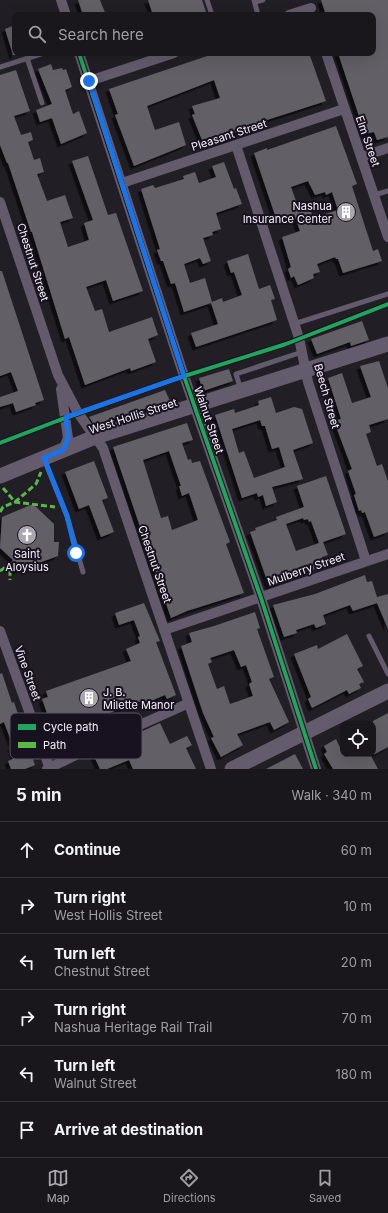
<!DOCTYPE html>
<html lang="en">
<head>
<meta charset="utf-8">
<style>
	:root { --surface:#19161c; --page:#262329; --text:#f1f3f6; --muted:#9f9fa3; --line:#37353b; --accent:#aba7b0 }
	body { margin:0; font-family:Inter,sans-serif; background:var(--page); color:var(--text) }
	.controls { position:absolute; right:12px; bottom:12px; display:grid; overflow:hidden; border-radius:8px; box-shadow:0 4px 16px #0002 }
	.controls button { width:36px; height:36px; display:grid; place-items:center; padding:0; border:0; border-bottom:1px solid var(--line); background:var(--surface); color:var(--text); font:20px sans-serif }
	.stop { position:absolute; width:12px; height:12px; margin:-9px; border:3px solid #1a73e8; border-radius:50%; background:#fff }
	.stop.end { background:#1a73e8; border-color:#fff; box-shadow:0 1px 4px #0008 }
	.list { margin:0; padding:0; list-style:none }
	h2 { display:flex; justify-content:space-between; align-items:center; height:52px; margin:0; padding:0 16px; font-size:17px }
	h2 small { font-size:13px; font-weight:400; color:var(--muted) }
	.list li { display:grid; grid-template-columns:26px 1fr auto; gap:12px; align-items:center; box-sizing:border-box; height:56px; padding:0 16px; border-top:1px solid var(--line) }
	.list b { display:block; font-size:15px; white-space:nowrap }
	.list p { margin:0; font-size:13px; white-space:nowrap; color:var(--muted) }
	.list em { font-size:13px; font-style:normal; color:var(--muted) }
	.icon { flex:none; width:22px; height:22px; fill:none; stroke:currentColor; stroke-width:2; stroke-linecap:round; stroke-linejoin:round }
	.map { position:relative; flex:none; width:388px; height:769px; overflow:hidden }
	.search { position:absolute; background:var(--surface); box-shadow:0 4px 16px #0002; left:12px; right:12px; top:12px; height:44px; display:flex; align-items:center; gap:10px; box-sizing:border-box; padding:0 14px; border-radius:8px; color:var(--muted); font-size:15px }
	.sheet { height:388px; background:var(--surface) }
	nav { display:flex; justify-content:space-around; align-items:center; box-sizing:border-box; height:56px; border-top:1px solid var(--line); background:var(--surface); font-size:11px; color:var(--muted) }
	nav a { display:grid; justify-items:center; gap:2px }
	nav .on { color:var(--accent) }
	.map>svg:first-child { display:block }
</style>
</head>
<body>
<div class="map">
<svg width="388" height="769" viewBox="0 0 388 769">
	<defs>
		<filter id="shadow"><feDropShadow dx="-3.5" dy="3.5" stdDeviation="0" flood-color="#0009"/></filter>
	</defs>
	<rect width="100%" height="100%" fill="#211e26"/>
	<path fill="#625f66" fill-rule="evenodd" filter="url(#shadow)" d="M78,0H100L106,15H83Z
		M148,0H202L206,12L197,15H153Z
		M321,0H388V137L377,140L374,132L365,134L338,53H373V15H326Z
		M15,25V55H13L5,29Z
		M216,53H309L326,101L267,120L218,139L216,135L202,140L192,115L195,114L192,106L220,98L214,80L147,106L155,130L179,122L186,145L134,166L115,115L118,114L109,89Z
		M51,64L53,70L62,68L63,70L66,69L72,87L65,90L73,114L79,111L87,133L61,144L52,118L40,122L36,110L52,104L38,69Z
		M16,70L30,111L14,116L21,135L31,132L33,140L28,142L34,160L40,158L44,172L37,174L47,201L65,195L73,218L60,222L68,247L89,240L84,223L93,220L72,161L88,156L108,215L116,213L143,291L113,301L106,280L86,287L95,311L102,309L109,332L152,317L158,335L148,339L156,362L131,371L130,368L85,385L69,337L65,339L32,232H31L8,163H7L0,145V75Z
		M336,126L357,184L352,186L373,251L378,249L382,261L343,273L338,259H336L335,257L317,264L320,272L313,274L314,278L298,285L294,276L291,278L288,269L291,267L282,237L300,231L294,214L277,221L254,153L267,148V150ZM308,181L315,195L325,192L326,195L332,192L338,210L313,218L309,205L299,209L291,187Z
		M224,162L234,189L236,188L242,204L216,213L221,229L212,232L213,235L203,238L211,261L203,264L200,258L184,264L190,283L205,278L212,302L222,298L223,302L242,295L234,272L231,273L227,261L248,254L259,289L270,285L275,299L271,300L277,320L196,347L191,333L218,324L211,303L184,312L175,283L171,284L163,261H161L157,250L160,249L141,189L153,185L155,188L184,179L183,176L195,172L199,183L216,177L212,166Z
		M0,271H2L44,400L35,403L36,405L16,412L13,403L0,407V397L18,391L11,372L0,376Z
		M362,321L369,340L351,346L350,342L317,354L311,339Z
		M379,361L388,388V419L369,425L371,432L366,434L377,466L382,464L388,481V532L374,537L365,512L362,513L361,510L359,511L354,495L356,494L348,471L352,469L334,421L341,419L328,378L342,373L352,403L371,397L360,366Z
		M229,369L233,381L203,391L199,378Z
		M165,390L170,401L96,424L93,423L89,417Z
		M271,397L276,413L294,407L302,409L313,443L293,450L303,479L272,487L277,502L266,506L263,495L258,497L257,493L242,498L215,415L234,409L235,413L259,405L258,401ZM260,420L262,426H265L272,449L279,447L285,467L254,478L244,451L239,453L232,429Z
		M187,423L193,440L182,443L188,460L191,459L192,463L200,461L230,542L226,544L244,593L187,611L171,618L113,447ZM169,451L181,486H179L182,496L189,493L198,520L172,530L168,516L161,518L143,460Z
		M94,461L108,498L102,500L114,532L101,537L89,505L79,509L65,472Z
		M326,476L346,534L323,542L328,555L322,557L323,560L313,563L315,569L269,586L250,532L256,530L255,528L277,520L276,517L304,507L297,486ZM303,518L304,520L308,519L309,522L311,521L319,543L296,551L286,524Z
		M33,504L54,524V542H59L58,556L16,571L10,564L13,560L0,548L2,517Z
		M365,575L367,582L372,581L377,597L388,594V629L377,603L353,611L350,605L323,615L326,624L316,628L314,624L296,630L297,633L284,637L273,605L315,594Z
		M144,603L160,641L156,642L176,695L167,699L165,695L146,703L145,700L98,717L106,733L58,756L54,748L64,742L58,725L52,727L42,699L48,697L46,691L131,661L126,649L140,643L138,637L140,636L134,620L119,625L115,613Z
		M255,612L260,628L257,629L274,677L269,679L289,722L274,730L270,722L237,734L243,745L221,757L211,738L214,737L203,713L181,646L192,642L189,633L214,626ZM234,650L241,667L246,665L252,682L249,684L253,696L230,704L224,686L217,689L208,664L212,662L210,658Z
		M347,634L363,666L357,669L364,682L359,684L361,688L349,694L347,690L312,708L308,699L311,697L294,654L317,645L318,649Z
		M2,673L12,703L14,702L35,765L25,769H11L8,761L15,758L11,747L13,746L4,722L0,724V674Z
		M388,713V747L373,755V721Z
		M160,723L170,744L187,736L192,745L186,748L196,769H133L129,760L107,769H100L93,754Z
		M336,739L343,754L346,757L353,754H370L378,769H333L324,754L327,752L324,746Z
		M295,754L303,769H266Z"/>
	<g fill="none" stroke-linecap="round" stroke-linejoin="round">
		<path stroke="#635b6b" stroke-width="5" d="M207,0L212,15
			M254,0L258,15
			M255,2L263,0
			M27,58L42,103
			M0,67L44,53
			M374,195L388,191
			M294,324L388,294
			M241,390L236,374L302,352
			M44,459L67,516L83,572
			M369,636L388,674"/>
		<path stroke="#635b6b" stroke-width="10" d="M61,0L66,15
			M289,15L311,8
			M79,53L184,376L261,598L316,769
			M326,53L388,237
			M89,81L174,53
			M236,145L299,338L308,382L366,561
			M361,157L388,148
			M122,183L344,109
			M0,202L58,375L78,413L103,448L211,769
			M61,389L68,438L63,450
			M164,630L388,554
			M0,631L50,769
			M47,769L115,736L189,703"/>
		<path stroke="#645c6d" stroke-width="15" d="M0,476L95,437L388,344
			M232,769L388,691"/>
		<path stroke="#58b947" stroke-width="3" stroke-dasharray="6 3" stroke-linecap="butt" d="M3,488L15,502L36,484L41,472
			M0,512L3,507L15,502L55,507
			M0,571L10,564V580"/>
		<g stroke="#18111f" stroke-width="6">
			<path id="cycleway" d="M79,53L184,376L261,598L316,769
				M0,443L57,421L172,380L286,344L388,304"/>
		</g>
		<use href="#cycleway" stroke="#20a55d" stroke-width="4"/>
	</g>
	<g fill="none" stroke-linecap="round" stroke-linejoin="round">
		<path stroke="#1a73e8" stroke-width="5" d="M76,553L67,516L44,458L63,450L68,438L66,417L184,376L89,81"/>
	</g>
	<defs>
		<g id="building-disc" transform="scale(1)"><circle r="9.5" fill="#aba7b0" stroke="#18111f"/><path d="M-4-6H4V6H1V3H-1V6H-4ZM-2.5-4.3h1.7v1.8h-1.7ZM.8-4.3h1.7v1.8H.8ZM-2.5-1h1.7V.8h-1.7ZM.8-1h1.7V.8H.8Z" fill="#fff"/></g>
		<g id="church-disc" transform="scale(1)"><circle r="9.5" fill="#aba7b0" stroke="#18111f"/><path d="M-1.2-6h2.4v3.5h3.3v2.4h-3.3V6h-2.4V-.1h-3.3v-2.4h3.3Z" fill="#fff"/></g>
	</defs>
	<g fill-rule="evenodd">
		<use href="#building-disc" x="346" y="212"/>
		<use href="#church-disc" x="27" y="535"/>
		<use href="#building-disc" x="89" y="698"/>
	</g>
	<g text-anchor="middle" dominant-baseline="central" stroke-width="4" stroke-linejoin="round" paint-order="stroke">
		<g font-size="11" fill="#f6f1fb" stroke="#18111f">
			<text transform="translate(229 135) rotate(-18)">Pleasant Street</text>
			<text transform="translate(368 141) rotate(71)">Elm Street</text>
			<text transform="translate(33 262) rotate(72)">Chestnut Street</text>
			<text transform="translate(327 396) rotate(74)">Beech Street</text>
			<text transform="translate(133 416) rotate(-18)">West Hollis Street</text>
			<text transform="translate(209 420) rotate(71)">Walnut Street</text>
			<text transform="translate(155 564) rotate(71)">Chestnut Street</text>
			<text transform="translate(306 569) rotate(-19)">Mulberry Street</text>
			<text transform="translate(28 673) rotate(70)">Vine Street</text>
		</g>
		<g font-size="11" fill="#f6f1fb" stroke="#18111f" text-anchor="end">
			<text x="332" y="206">Nashua<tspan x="332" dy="13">Insurance Center</tspan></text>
			<text x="27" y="554" text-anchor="middle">Saint<tspan x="27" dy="13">Aloysius</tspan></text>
			<text x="103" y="692" text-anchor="start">J. B.<tspan x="103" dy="13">Milette Manor</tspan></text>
		</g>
	</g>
	<rect x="10" y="713" width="132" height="46" rx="6" fill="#18111f" stroke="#5b5461" stroke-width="1"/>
	<rect x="18" y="724" width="18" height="6" fill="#20a55d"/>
	<rect x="18" y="742" width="18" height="6" fill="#58b947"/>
	<g font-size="11" fill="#f6f1fb">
		<text x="43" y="731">Cycle path</text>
		<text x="43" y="749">Path</text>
	</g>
</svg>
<div class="controls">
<button><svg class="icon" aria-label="locate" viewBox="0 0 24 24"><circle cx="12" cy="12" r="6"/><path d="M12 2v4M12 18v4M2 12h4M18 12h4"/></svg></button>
</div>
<div class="stop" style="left:76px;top:553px"></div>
<div class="stop end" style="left:89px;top:81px"></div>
<div class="search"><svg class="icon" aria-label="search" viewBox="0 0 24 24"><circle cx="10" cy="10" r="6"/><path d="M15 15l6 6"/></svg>Search here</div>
</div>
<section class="sheet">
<h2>5 min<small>Walk · 340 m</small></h2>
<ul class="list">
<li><svg class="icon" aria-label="ahead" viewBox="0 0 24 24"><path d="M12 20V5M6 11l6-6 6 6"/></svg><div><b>Continue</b></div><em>60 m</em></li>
<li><svg class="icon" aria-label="right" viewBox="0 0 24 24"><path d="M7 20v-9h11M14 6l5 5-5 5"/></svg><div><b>Turn right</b><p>West Hollis Street</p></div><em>10 m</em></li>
<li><svg class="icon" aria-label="left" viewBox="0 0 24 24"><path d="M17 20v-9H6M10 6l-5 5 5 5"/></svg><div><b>Turn left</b><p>Chestnut Street</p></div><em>20 m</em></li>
<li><svg class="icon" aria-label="right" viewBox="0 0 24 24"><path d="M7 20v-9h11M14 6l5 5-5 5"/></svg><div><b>Turn right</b><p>Nashua Heritage Rail Trail</p></div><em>70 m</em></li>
<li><svg class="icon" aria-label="left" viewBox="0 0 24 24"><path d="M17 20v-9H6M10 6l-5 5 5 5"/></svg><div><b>Turn left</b><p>Walnut Street</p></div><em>180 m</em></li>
<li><svg class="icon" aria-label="arrive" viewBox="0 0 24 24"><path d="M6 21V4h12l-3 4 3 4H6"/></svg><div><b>Arrive at destination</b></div></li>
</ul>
</section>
<nav>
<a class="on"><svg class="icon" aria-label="map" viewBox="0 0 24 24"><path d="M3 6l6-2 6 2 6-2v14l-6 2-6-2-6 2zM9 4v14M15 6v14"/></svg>Map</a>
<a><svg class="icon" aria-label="directions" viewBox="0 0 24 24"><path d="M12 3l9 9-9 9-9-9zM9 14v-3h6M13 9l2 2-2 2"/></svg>Directions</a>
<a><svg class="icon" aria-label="saved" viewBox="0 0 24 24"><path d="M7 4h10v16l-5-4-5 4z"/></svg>Saved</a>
</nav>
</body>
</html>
